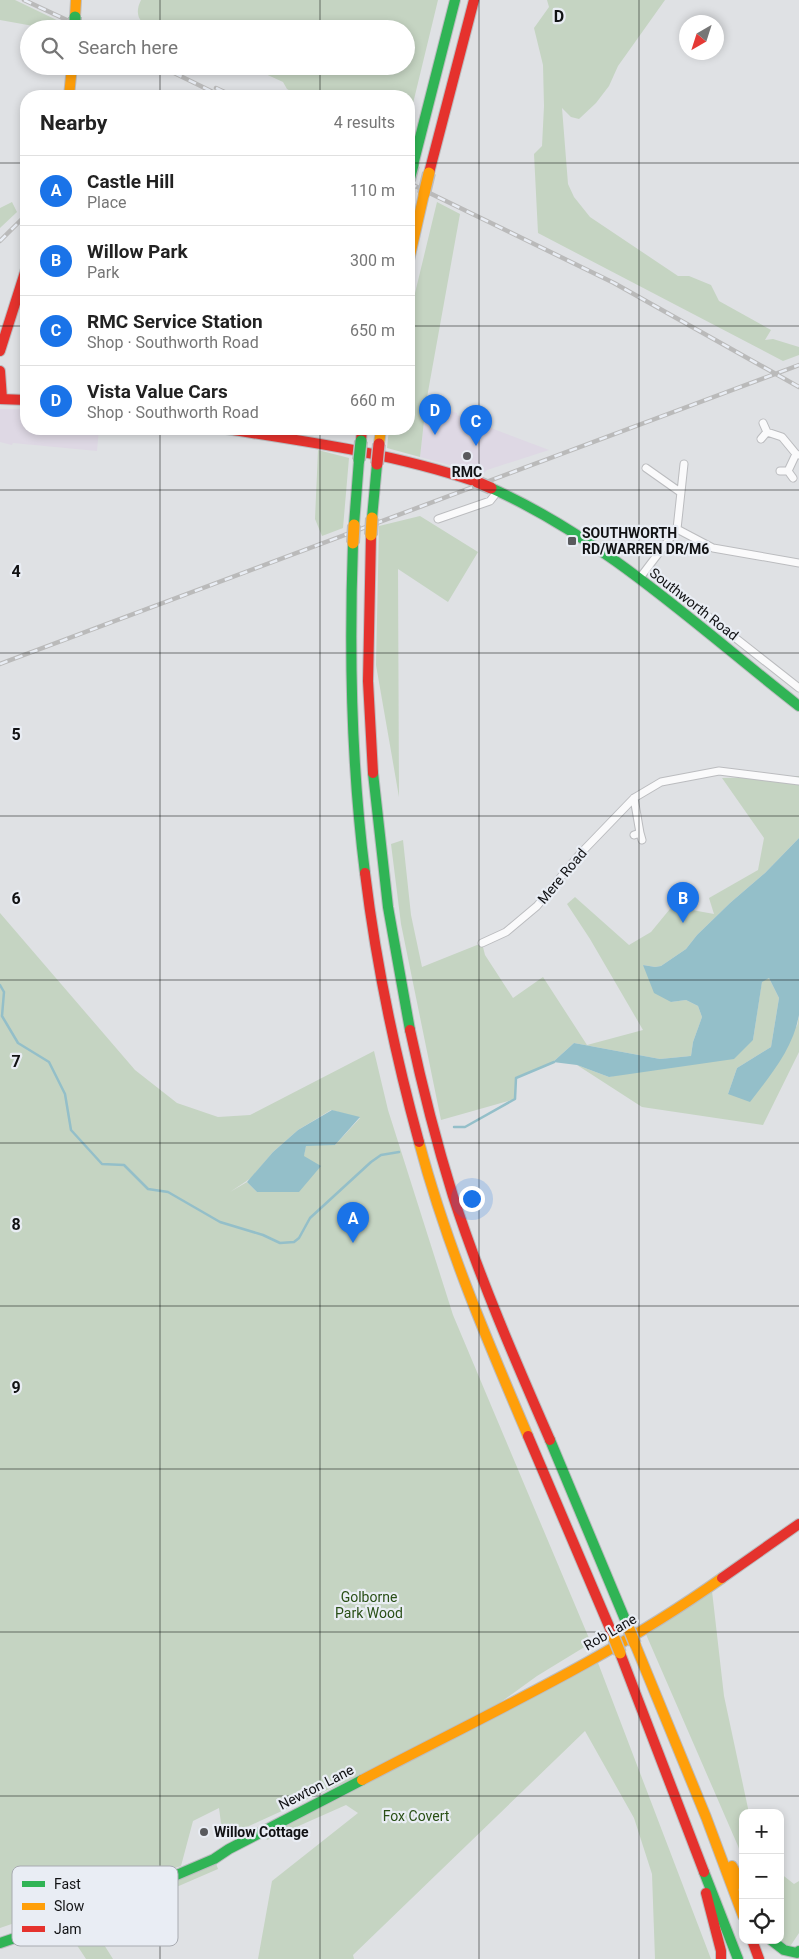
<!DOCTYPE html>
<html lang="en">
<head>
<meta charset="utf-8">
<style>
	:root { --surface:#fff; --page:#f6f6f6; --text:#222; --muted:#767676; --line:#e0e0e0; --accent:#1a73e8 }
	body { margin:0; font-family:Roboto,sans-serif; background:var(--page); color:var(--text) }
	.controls { position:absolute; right:15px; bottom:15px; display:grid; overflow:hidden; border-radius:10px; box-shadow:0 2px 8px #0003 }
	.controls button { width:45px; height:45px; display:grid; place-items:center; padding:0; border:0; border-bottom:1px solid var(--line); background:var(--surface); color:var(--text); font:25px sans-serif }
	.compass { position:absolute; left:679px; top:15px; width:45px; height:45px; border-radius:50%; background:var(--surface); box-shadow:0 2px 8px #0003; rotate:219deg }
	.you { position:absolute; left:471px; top:1198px; width:18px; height:18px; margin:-12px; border:4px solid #fff; border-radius:50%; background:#1a73e8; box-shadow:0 0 0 8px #1a73e833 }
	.badge { display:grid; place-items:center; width:32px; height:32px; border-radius:50%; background:var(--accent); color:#fff; font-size:16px; font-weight:700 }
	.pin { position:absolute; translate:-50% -41px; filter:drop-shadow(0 1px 2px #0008) }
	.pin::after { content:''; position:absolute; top:26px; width:18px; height:15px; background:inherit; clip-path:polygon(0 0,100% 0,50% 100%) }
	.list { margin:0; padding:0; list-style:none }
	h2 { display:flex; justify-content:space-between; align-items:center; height:65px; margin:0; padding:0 20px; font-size:21px }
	h2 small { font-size:16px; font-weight:400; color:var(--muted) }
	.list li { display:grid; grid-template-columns:32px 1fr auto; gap:15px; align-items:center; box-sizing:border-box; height:70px; padding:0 20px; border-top:1px solid var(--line) }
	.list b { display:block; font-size:19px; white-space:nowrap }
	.list p { margin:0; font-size:16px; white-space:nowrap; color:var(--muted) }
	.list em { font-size:16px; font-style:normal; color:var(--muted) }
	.icon { flex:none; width:28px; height:28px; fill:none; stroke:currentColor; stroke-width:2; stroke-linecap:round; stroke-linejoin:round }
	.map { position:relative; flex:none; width:799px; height:1959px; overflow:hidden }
	.search { position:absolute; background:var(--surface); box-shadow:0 2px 8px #0003; left:20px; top:20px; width:395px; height:55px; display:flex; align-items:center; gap:12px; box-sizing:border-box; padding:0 18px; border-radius:28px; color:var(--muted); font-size:19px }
	.panel { position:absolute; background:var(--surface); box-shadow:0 2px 8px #0003; left:20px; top:90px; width:395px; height:345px; border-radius:20px }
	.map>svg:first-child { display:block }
</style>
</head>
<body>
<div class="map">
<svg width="799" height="1959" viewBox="0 0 799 1959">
	<rect width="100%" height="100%" fill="#dfe1e4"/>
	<path fill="#ded8e4" d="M426,403L457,413V415L549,450L487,470L483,474L420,457Z
		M0,409H26V429H99L97,451L13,443L12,445L0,442Z"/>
	<path fill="#c5d4c2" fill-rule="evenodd" d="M0,0H15L65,24V29H50L0,20Z
		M141,0H438L409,120V96H299L287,89L283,82L259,71L255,66H406V29H236L226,25L220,29H152C139,23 134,14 141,0Z
		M547,0H665L618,66L609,86L596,103L579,119L571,117L562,108L568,184L574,197L590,217L678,276H689L711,285L719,301L771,330L765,340L773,339L799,347V355L783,361L538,233L534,154L542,146L544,106L543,65L534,28L549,7Z
		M12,202L17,212L0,228V208Z
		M437,202L460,214L426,403L420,457L387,448L389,429H409V318Z
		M318,450L349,458L343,528L322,536L315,519Z
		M420,516L478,552L448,602L398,569L399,797L376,665L379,526Z
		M799,776V838L765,873L730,903L697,935L686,949L661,966L655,967L643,965L671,1002L686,1000L698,1006L702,1017L693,1042L691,1056L660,1059L574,1043L553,1062L516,1077L515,1099L441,1120L401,924L391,844L403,840L411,915L422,967L482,943L485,955L513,998L543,977L587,1045L643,1030L590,939L567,904L575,897L629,945L651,932L674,904H686L692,910L714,914L709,898L758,870L764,838L722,778Z
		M0,913L135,1070L177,1103L218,1117L250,1115L374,1051L388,1110L453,1315L591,1643L537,1676L476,1720L595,1655L711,1959H655L652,1874L634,1818L585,1731L353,1955L354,1959H258L272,1881L358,1813L346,1805L267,1840L263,1832L452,1733L223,1838L219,1808L193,1821L181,1866L0,1928ZM331,1110L360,1118L335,1145H306L304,1155L257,1192L247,1182L230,1192L251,1178L273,1152L298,1130Z
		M769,978L779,998L771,1047L737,1068L728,1094L797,1026L799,1016V1052L763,1125L642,1107L577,1065L609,1077L753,1040L762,981Z
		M712,1591L724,1696L749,1813H743V1861L738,1846L645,1632Z
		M213,1855L218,1869L91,1924L113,1959H86L67,1930L28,1942L24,1931Z
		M780,1873L794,1884L799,1881V1933L791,1945L787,1948L780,1940Z"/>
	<path fill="#94bfc9" d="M799,838V1015C793,1049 770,1076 750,1102L728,1094L737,1068L771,1047L779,998L769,978L762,982L753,1040L734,1059L609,1077L577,1065L553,1062L574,1043L660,1059L691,1056L693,1042L702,1017L698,1006L686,1000L671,1002L654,993L643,965L655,967L661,966L686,949L697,935L730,903L765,873Z
		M332,1110L360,1117L335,1145L306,1146L304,1156L321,1166L299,1192H257L247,1182L273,1152L298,1130Z"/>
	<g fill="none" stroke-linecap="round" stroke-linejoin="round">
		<path stroke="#94bfc9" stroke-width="2.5" d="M0,985L4,992L2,1016L18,1043L49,1062L65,1094L71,1130L102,1164L124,1165L148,1189L168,1192L220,1222L263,1235L280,1243L294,1242L299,1238L310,1218L371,1162L381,1155L399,1152
			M454,1127H465L515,1099L516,1078L554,1062"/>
		<g stroke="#bbbcbf" stroke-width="9">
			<path id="street" d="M767,432L782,437L796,454L799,455
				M761,439L767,432L763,423
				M646,468L680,492
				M780,471H788L793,478
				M788,471L796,454
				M438,519L490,501L498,491
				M677,529L713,548L799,563
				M639,579L677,529L684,464
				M700,610L799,688
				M634,798L640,833
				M634,835L640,833L642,840
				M482,943L506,932L537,906L579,855L634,798L661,782L719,771L799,781"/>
		</g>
		<g stroke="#bbbcbf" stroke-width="12">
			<path id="fast" d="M413,165L455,0
				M491,488C607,540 700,629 799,706
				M372,518L377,464
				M354,525L359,460
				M353,543C349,654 351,763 365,873
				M373,773L388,907L410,1030
				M550,1440L629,1629
				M704,1872L738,1959
				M771,1940L784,1950L797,1953L799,1951
				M0,1943L83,1915L214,1859L229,1849L362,1780"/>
		</g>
		<g stroke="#bbbcbf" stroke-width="12">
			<path id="slow" d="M75,17L76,0
				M69,96L72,66
				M409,260L424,194
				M379,444L381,429
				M419,1142C446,1244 487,1340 528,1436
				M635,1644L706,1817L743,1916
				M362,1780C484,1716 610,1658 722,1578
				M732,1866L743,1887"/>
		</g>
		<g stroke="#bbbcbf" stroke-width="12">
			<path id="jam" d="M429,173L474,0
				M0,351L26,269
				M0,371L2,399
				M0,399L26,400
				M226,429C311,442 395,454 477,482
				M361,441L362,429
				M371,535L368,681L373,773
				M365,873C376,964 395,1054 419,1142
				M410,1030C422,1086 436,1141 453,1196C480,1279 515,1360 550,1440
				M528,1436L614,1638
				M722,1578L799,1524
				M620,1653L704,1872
				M706,1893L721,1951V1959
				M752,1940L759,1959"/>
		</g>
		<use href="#street" stroke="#fafafb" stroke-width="7"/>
		<use href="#fast" stroke="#30b455" stroke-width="10"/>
		<use href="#slow" stroke="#ff9f0a" stroke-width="10"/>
		<use href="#jam" stroke="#e5322d" stroke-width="10"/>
		<g stroke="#bababa" stroke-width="4.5">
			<path id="rail" d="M24,0L86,29
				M160,66L221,96
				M216,88L233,96
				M409,183L614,283L799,387
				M0,241L26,215
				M0,664L799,365"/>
		</g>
		<use href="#rail" stroke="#e9edf4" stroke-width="2.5" stroke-dasharray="8" stroke-linecap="butt"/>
		<g stroke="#bbbcbf" stroke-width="14" stroke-linecap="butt">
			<path id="fast-bridge" d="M75,17V27
				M409,180L413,165
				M359,460L361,441"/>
		</g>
		<g stroke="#bbbcbf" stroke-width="14" stroke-linecap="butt">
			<path id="slow-bridge" d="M424,194L429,173
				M371,535L372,518
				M353,543L354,525
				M629,1629L635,1644
				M614,1638L620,1653"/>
		</g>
		<g stroke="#bbbcbf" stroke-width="14" stroke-linecap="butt">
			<path id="jam-bridge" d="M377,464L379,444
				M477,482L491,488"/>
		</g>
		<use href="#fast-bridge" stroke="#30b455" stroke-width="11"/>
		<use href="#slow-bridge" stroke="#ff9f0a" stroke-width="11"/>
		<use href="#jam-bridge" stroke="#e5322d" stroke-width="11"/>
	</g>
	<path fill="none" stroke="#111214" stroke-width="1" stroke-opacity="0.55" d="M160,0V29M320,0V29M479,0V1959M639,0V1959M160,66V96M320,66V96M0,163H26M409,163H799M0,326H26M409,326H799M160,429V1959M320,429V1959M0,490H799M0,653H799M0,816H799M0,980H799M0,1143H799M0,1306H799M0,1469H799M0,1632H799M0,1796H799"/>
	<g fill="#595a5d" stroke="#e9edf4" stroke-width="2">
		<circle cx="467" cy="456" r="5"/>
		<rect x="567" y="536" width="10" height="10" rx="2.5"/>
		<circle cx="204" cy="1832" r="5"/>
	</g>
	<g text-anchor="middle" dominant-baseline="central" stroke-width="4.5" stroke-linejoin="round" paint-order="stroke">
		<g font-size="14" font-weight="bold" fill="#111214" stroke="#e9edf4" text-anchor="start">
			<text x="467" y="472" text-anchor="middle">RMC</text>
			<text x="582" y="533">SOUTHWORTH<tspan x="582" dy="16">RD/WARREN DR/M6</tspan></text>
			<text x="214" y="1832">Willow Cottage</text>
		</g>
		<g font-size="14" fill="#111214" stroke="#e9edf4">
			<text transform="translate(694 604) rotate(38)">Southworth Road</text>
			<text transform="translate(562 876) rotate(-50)">Mere Road</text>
			<text transform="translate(610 1632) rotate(-30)">Rob Lane</text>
			<text transform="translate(316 1787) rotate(-27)">Newton Lane</text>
		</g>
		<g font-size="14" fill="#294f16" stroke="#e9edf4">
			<text x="369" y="1597">Golborne<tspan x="369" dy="16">Park Wood</tspan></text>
			<text x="416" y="1816">Fox Covert</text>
		</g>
	</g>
	<rect x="12" y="1866" width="166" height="80" rx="8" fill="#e9edf4" stroke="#a8abb1" stroke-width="1"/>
	<rect x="22" y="1881" width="23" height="6" fill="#30b455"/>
	<rect x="22" y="1903" width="23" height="7" fill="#ff9f0a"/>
	<rect x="22" y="1926" width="23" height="6" fill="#e5322d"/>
	<g font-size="14" fill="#111214">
		<text x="54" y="1889">Fast</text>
		<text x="54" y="1911">Slow</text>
		<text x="54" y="1934">Jam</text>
	</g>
	<g font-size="16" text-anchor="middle" font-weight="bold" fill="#111214" stroke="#e9edf4" stroke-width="4.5" stroke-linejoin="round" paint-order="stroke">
		<text x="559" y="22">D</text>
		<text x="16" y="577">4</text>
		<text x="16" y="740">5</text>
		<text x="16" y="904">6</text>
		<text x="16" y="1067">7</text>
		<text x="16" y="1230">8</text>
		<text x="16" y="1393">9</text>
	</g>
</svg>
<div class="controls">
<button>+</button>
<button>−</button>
<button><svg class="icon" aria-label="locate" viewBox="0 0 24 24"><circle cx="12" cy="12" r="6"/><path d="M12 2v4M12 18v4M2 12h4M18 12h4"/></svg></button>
</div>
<svg class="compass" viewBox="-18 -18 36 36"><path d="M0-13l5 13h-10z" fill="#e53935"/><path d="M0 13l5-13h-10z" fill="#767676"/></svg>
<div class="you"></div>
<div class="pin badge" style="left:353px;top:1243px">A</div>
<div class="pin badge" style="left:683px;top:923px">B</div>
<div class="pin badge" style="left:476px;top:446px">C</div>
<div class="pin badge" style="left:435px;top:435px">D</div>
<div class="search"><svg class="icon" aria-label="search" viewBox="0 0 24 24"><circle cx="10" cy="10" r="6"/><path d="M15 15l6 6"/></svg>Search here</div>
<section class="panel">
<h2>Nearby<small>4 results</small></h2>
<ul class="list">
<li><span class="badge">A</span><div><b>Castle Hill</b><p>Place</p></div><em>110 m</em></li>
<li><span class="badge">B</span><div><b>Willow Park</b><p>Park</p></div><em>300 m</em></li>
<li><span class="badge">C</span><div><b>RMC Service Station</b><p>Shop · Southworth Road</p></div><em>650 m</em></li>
<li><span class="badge">D</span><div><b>Vista Value Cars</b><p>Shop · Southworth Road</p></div><em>660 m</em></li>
</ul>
</section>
</div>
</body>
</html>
